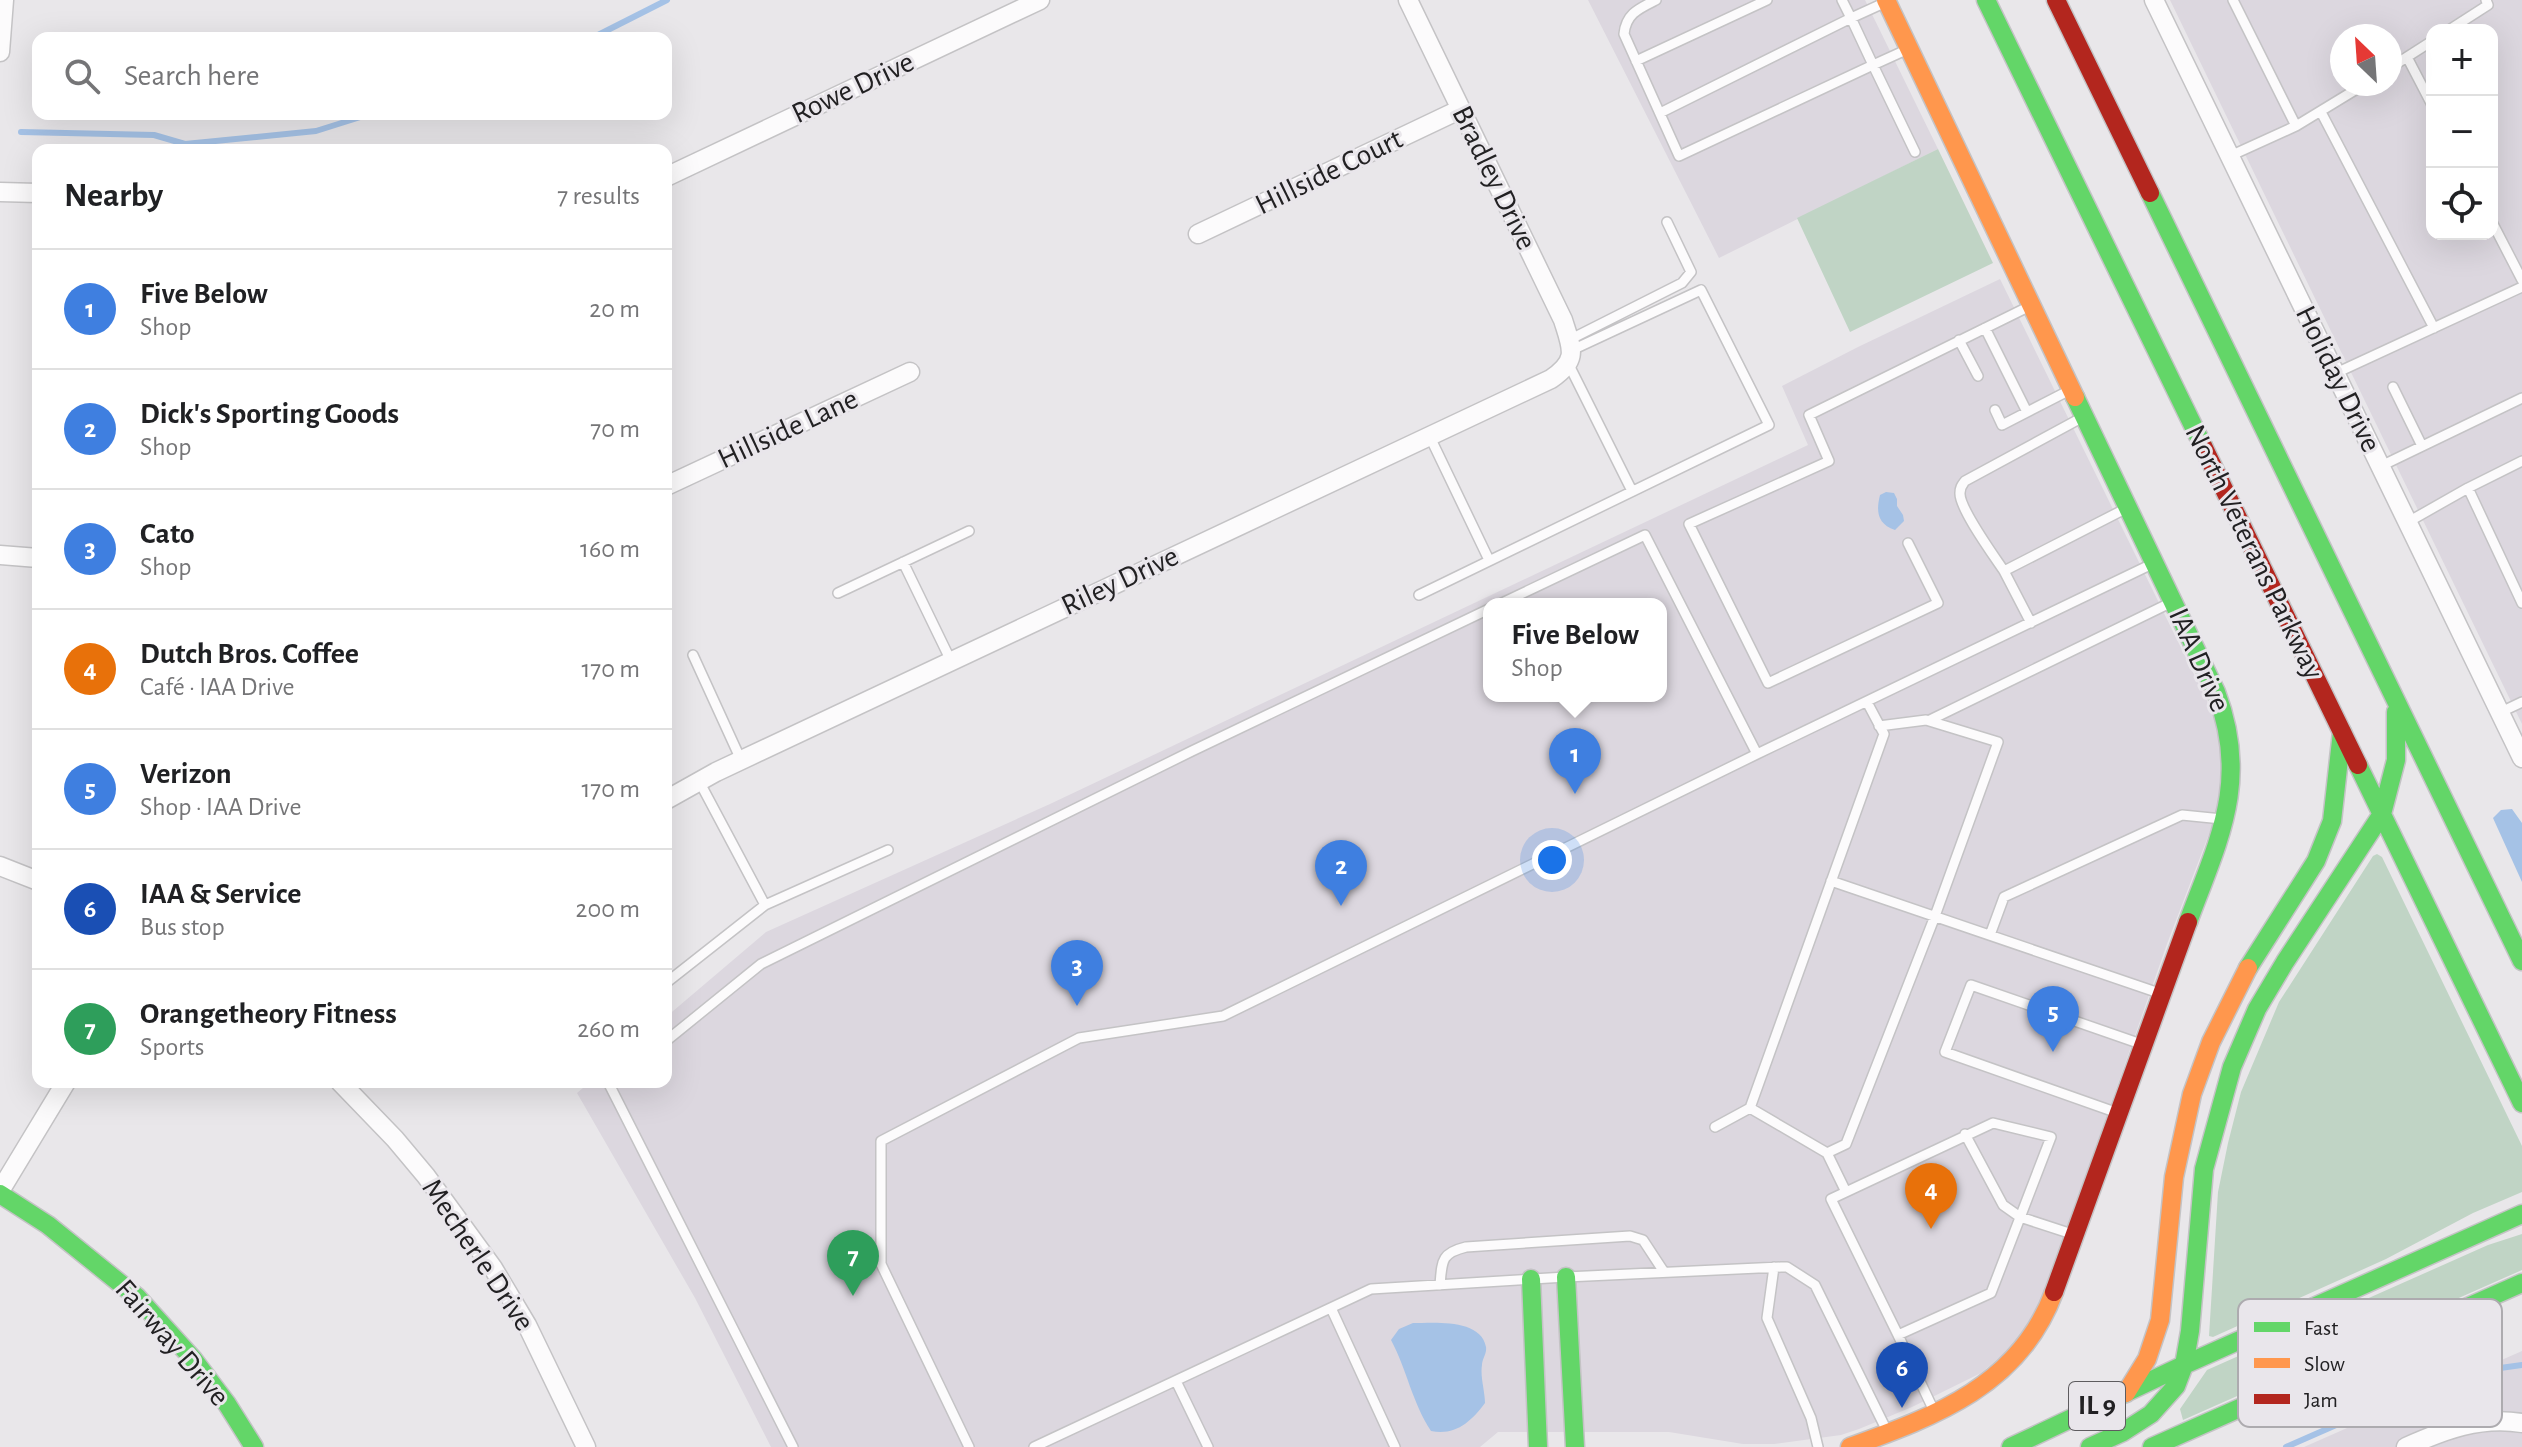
<!DOCTYPE html>
<html lang="en">
<head>
<meta charset="utf-8">
<style>
	:root { --surface:#fff; --page:#f2f2f2; --text:#202124; --muted:#757577; --line:#e0e0e0; --accent:#db2777 }
	body { margin:0; font-family:"Alegreya Sans",sans-serif; background:var(--page); color:var(--text) }
	.controls { position:absolute; right:24px; top:24px; display:grid; overflow:hidden; border-radius:16px; box-shadow:0 8px 32px #0002 }
	.controls button { width:72px; height:72px; display:grid; place-items:center; padding:0; border:0; border-bottom:2px solid var(--line); background:var(--surface); color:var(--text); font:40px sans-serif }
	.compass { position:absolute; left:2330px; top:24px; width:72px; height:72px; border-radius:50%; background:var(--surface); box-shadow:0 8px 32px #0002; rotate:335deg }
	.you { position:absolute; left:1552px; top:860px; width:28px; height:28px; margin:-20px; border:6px solid #fff; border-radius:50%; background:#1a73e8; box-shadow:0 0 0 12px #1a73e833 }
	.badge { display:grid; place-items:center; width:52px; height:52px; border-radius:50%; background:var(--accent); color:#fff; font-size:26px; font-weight:700 }
	.pin { position:absolute; translate:-50% -66px; filter:drop-shadow(0 2px 4px #0008) }
	.pin::after { content:''; position:absolute; top:42px; width:28px; height:24px; background:inherit; clip-path:polygon(0 0,100% 0,50% 100%) }
	.popup { position:absolute; left:1483px; top:598px; width:184px; height:104px; box-sizing:border-box; display:grid; place-content:center; border-radius:16px; background:var(--surface); filter:drop-shadow(0 2px 6px #0005); font-size:26px; white-space:nowrap; color:var(--muted) }
	.popup b { font-size:30px; color:var(--text) }
	.popup::after { content:''; position:absolute; left:50%; top:100%; margin-left:-16px; border:16px solid transparent; border-top-color:var(--surface) }
	.list { margin:0; padding:0; list-style:none }
	h2 { display:flex; justify-content:space-between; align-items:center; height:104px; margin:0; padding:0 32px; font-size:34px }
	h2 small { font-size:26px; font-weight:400; color:var(--muted) }
	.list li { display:grid; grid-template-columns:52px 1fr auto; gap:24px; align-items:center; box-sizing:border-box; height:120px; padding:0 32px; border-top:2px solid var(--line) }
	.list b { display:block; font-size:30px; white-space:nowrap }
	.list p { margin:0; font-size:26px; white-space:nowrap; color:var(--muted) }
	.list em { font-size:26px; font-style:normal; color:var(--muted) }
	.icon { flex:none; width:44px; height:44px; fill:none; stroke:currentColor; stroke-width:2; stroke-linecap:round; stroke-linejoin:round }
	.map { position:relative; flex:none; width:2522px; height:1447px; overflow:hidden }
	.search { position:absolute; background:var(--surface); box-shadow:0 8px 32px #0002; left:32px; top:32px; width:640px; height:88px; display:flex; align-items:center; gap:20px; box-sizing:border-box; padding:0 28px; border-radius:16px; color:var(--muted); font-size:30px }
	.panel { position:absolute; background:var(--surface); box-shadow:0 8px 32px #0002; left:32px; top:144px; width:640px; height:944px; border-radius:16px }
	.map>svg:first-child { display:block }
</style>
</head>
<body>
<div class="map">
<svg width="2522" height="1447" viewBox="0 0 2522 1447">
	<rect width="100%" height="100%" fill="#e9e7ea"/>
	<path fill="#dcd7df" fill-rule="evenodd" d="M1588,0H1865L1938,149L1719,258Z
		M2170,0H2522V724ZM2432,30H2492V234H2432ZM2342,36H2390V84H2342Z
		M2000,279L2214,715L2221,750V788L2214,821L2167,944L2045,1292L2025,1330L2006,1352L1981,1373L1912,1407L1859,1429L1841,1435L1774,1444H1743L1669,1432H1498L1480,1447H771L695,1298L577,1093L590,1082H666V1017L766,932L1050,804L1808,445L1782,386L1858,347ZM1489,604H1661V696H1489Z
		M2522,1351V1447H2304Z"/>
	<path fill="#c0d4c5" d="M1938,149L1993,263L1850,332L1797,218Z
		M2377,854L2382,857L2522,1146V1192L2473,1213L2386,1259L2213,1337L2209,1336L2218,1192L2228,1143L2241,1092L2279,1002L2373,856Z
		M2522,1234V1270L2183,1420L2180,1409L2207,1370L2488,1245Z"/>
	<path fill="#a5c2e6" d="M1886,492L1894,493L1897,499V506L1903,515L1904,521L1895,530C1877,524 1876,511 1880,495Z
		M2512,809L2522,823V882L2493,818L2501,810Z
		M1413,1323C1433,1323 1481,1318 1486,1347C1487,1354 1482,1359 1482,1365C1480,1377 1485,1391 1485,1403C1471,1422 1455,1436 1431,1431C1412,1402 1407,1370 1391,1340L1399,1329Z"/>
	<g fill="none" stroke-linecap="round" stroke-linejoin="round">
		<path stroke="#a5c2e6" stroke-width="6" d="M592,38L667,0
			M21,132L154,135L185,144L316,131L370,114
			M2286,1447L2450,1375L2522,1365"/>
		<g stroke="#c4c3c5" stroke-width="12">
			<path id="lane" d="M1656,0C1638,9 1626,14 1624,34L1679,156L1873,65L1851,18L1660,113
				M1842,0L1851,18L1884,3
				M2233,0L2296,126
				M2449,30L2488,5L2486,0
				M2432,41L2407,57L2432,105
				M1906,50L1873,65L1915,152
				M1636,61L1767,0
				M2390,68L2407,57
				M2321,112L2434,328
				M2230,156L2296,126L2365,84
				M2492,222L2522,280
				M1985,328L2027,412
				M1569,340L1682,283L1691,272L1667,222
				M1959,340L1978,376
				M1569,365L1632,491
				M2336,373L2522,287
				M2393,387L2422,446
				M1995,410L2002,425L2070,390
				M2083,417L1965,481C1962,485 1960,487 1960,493C1959,508 1994,556 2004,571L2125,509
				M1429,435L1489,560
				M2381,466L2522,398
				M2468,488L2522,461
				M2408,522L2468,488L2522,603
				M1908,543L1938,603L1768,683L1689,524L1829,461L1809,415L2028,307
				M903,562L951,661
				M2004,571L2031,623
				M838,593L969,531
				M1419,595L1769,425L1701,290L1570,351
				M1500,604L1645,535L1757,754L2152,564
				M693,655L741,760
				M2501,712L2522,702
				M1930,720L2170,603
				M699,781L765,905
				M1831,881L2159,993
				M1990,935L2004,897L2182,815L2222,819
				M666,983L765,905L888,850
				M666,1041L761,964L1192,751L1489,609
				M615,1082L610,1086L793,1447
				M1750,1108L1827,1153L1846,1192
				M2115,1112L1945,1052L1971,985L2141,1044
				M1715,1127L1750,1108L1884,734L1867,702
				M1965,1134L2003,1205L2020,1217L2072,1234
				M1827,1153L1846,1144L1935,916L1998,742L1926,720L1879,726
				M1774,1267L1767,1318L1811,1418L1818,1447
				M1440,1285C1442,1261 1441,1253 1466,1247L1630,1236L1643,1240L1664,1272
				M1331,1308L1395,1447
				M1898,1335L1831,1199L1993,1123L2051,1137L1991,1293L1898,1335L1934,1411
				M1176,1381L1208,1447
				M969,1447L881,1264V1141L1079,1038L1223,1016L1757,754
				M1034,1447L1371,1289L1566,1277L1781,1267H1787L1815,1285L1886,1429"/>
		</g>
		<g stroke="#c4c3c5" stroke-width="21">
			<path id="street" d="M2154,0L2522,758
				M0,52L4,0
				M666,177L1040,0
				M0,192L38,193
				M1198,234L1461,109
				M666,486L910,372
				M0,555L38,558
				M666,800L716,772L1551,379C1579,360 1572,349 1563,320L1408,0
				M0,866L38,881
				M340,1082L395,1139L426,1176L493,1268L527,1325L586,1447
				M0,1191L66,1082
				M2406,1447C2444,1430 2480,1416 2522,1423"/>
		</g>
		<g stroke="#c4c3c5" stroke-width="21">
			<path id="fast" d="M1986,0L2203,446
				M2150,193L2522,961
				M2075,397L2216,692C2250,781 2219,839 2188,922
				M2358,765L2522,1103
				M2248,968L2316,861L2332,821L2342,732
				M0,1194L48,1225L137,1297L193,1359L227,1404L254,1447
				M1566,1277L1575,1447
				M1531,1279L1538,1447
				M2011,1447L2184,1365L2522,1214
				M2090,1447L2123,1432L2151,1414L2176,1386L2184,1365L2190,1331L2204,1169L2232,1067L2257,1009L2285,962L2382,814L2396,760V712
				M2152,1447L2522,1283"/>
		</g>
		<g stroke="#c4c3c5" stroke-width="21">
			<path id="slow" d="M1886,0L2075,397
				M2126,1393L2147,1359L2160,1320L2174,1177L2192,1094L2211,1042L2248,968
				M1850,1447C1936,1416 2020,1385 2054,1292"/>
		</g>
		<g stroke="#c4c3c5" stroke-width="21">
			<path id="jam" d="M2056,0L2150,193
				M2203,446L2358,765
				M2054,1292L2188,922"/>
		</g>
		<use href="#lane" stroke="#fcfbfc" stroke-width="9"/>
		<use href="#street" stroke="#fcfbfc" stroke-width="18"/>
		<use href="#fast" stroke="#63d668" stroke-width="18"/>
		<use href="#slow" stroke="#ff974d" stroke-width="18"/>
		<use href="#jam" stroke="#b3261e" stroke-width="18"/>
	</g>
	<g text-anchor="middle" dominant-baseline="central" stroke-width="6" stroke-linejoin="round" paint-order="stroke">
		<rect fill="#e9e6eb" stroke="#5e5c5f" stroke-width="2" x="2069" y="1382" width="56" height="48" rx="6"/>
		<g font-size="28" font-weight="bold" fill="#222123">
			<text x="2097" y="1406">IL 9</text>
		</g>
		<g font-size="30" fill="#222123" stroke="#e9e6eb">
			<text transform="translate(853 88) rotate(-25)">Rowe Drive</text>
			<text transform="translate(1329 172) rotate(-26)">Hillside Court</text>
			<text transform="translate(1494 178) rotate(64)">Bradley Drive</text>
			<text transform="translate(2338 379) rotate(64)">Holiday Drive</text>
			<text transform="translate(788 429) rotate(-25)">Hillside Lane</text>
			<text transform="translate(2254 552) rotate(64)">North Veterans Parkway</text>
			<text transform="translate(1120 581) rotate(-25)">Riley Drive</text>
			<text transform="translate(2199 660) rotate(66)">IAA Drive</text>
			<text transform="translate(478 1255) rotate(56)">Mecherle Drive</text>
			<text transform="translate(172 1343) rotate(49)">Fairway Drive</text>
		</g>
	</g>
	<rect x="2238" y="1299" width="264" height="128" rx="12" fill="#e9e6eb" stroke="#adabaf" stroke-width="2"/>
	<rect x="2254" y="1322" width="36" height="10" fill="#63d668"/>
	<rect x="2254" y="1358" width="36" height="10" fill="#ff974d"/>
	<rect x="2254" y="1394" width="36" height="10" fill="#b3261e"/>
	<g font-size="22" fill="#222123">
		<text x="2304" y="1335">Fast</text>
		<text x="2304" y="1371">Slow</text>
		<text x="2304" y="1407">Jam</text>
	</g>
</svg>
<div class="controls">
<button>+</button>
<button>−</button>
<button><svg class="icon" aria-label="locate" viewBox="0 0 24 24"><circle cx="12" cy="12" r="6"/><path d="M12 2v4M12 18v4M2 12h4M18 12h4"/></svg></button>
</div>
<svg class="compass" viewBox="-18 -18 36 36"><path d="M0-13l5 13h-10z" fill="#e53935"/><path d="M0 13l5-13h-10z" fill="#757577"/></svg>
<div class="you"></div>
<div class="pin badge" style="left:1575px;top:794px;background:#3f7fe0">1</div>
<div class="popup"><b>Five Below</b>Shop</div>
<div class="pin badge" style="left:1341px;top:906px;background:#3f7fe0">2</div>
<div class="pin badge" style="left:1077px;top:1006px;background:#3f7fe0">3</div>
<div class="pin badge" style="left:1931px;top:1229px;background:#e8710a">4</div>
<div class="pin badge" style="left:2053px;top:1052px;background:#3f7fe0">5</div>
<div class="pin badge" style="left:1902px;top:1408px;background:#1a4fb4">6</div>
<div class="pin badge" style="left:853px;top:1296px;background:#2e9e5b">7</div>
<div class="search"><svg class="icon" aria-label="search" viewBox="0 0 24 24"><circle cx="10" cy="10" r="6"/><path d="M15 15l6 6"/></svg>Search here</div>
<section class="panel">
<h2>Nearby<small>7 results</small></h2>
<ul class="list">
<li><span class="badge" style="background:#3f7fe0">1</span><div><b>Five Below</b><p>Shop</p></div><em>20 m</em></li>
<li><span class="badge" style="background:#3f7fe0">2</span><div><b>Dick's Sporting Goods</b><p>Shop</p></div><em>70 m</em></li>
<li><span class="badge" style="background:#3f7fe0">3</span><div><b>Cato</b><p>Shop</p></div><em>160 m</em></li>
<li><span class="badge" style="background:#e8710a">4</span><div><b>Dutch Bros. Coffee</b><p>Café · IAA Drive</p></div><em>170 m</em></li>
<li><span class="badge" style="background:#3f7fe0">5</span><div><b>Verizon</b><p>Shop · IAA Drive</p></div><em>170 m</em></li>
<li><span class="badge" style="background:#1a4fb4">6</span><div><b>IAA &amp; Service</b><p>Bus stop</p></div><em>200 m</em></li>
<li><span class="badge" style="background:#2e9e5b">7</span><div><b>Orangetheory Fitness</b><p>Sports</p></div><em>260 m</em></li>
</ul>
</section>
</div>
</body>
</html>
